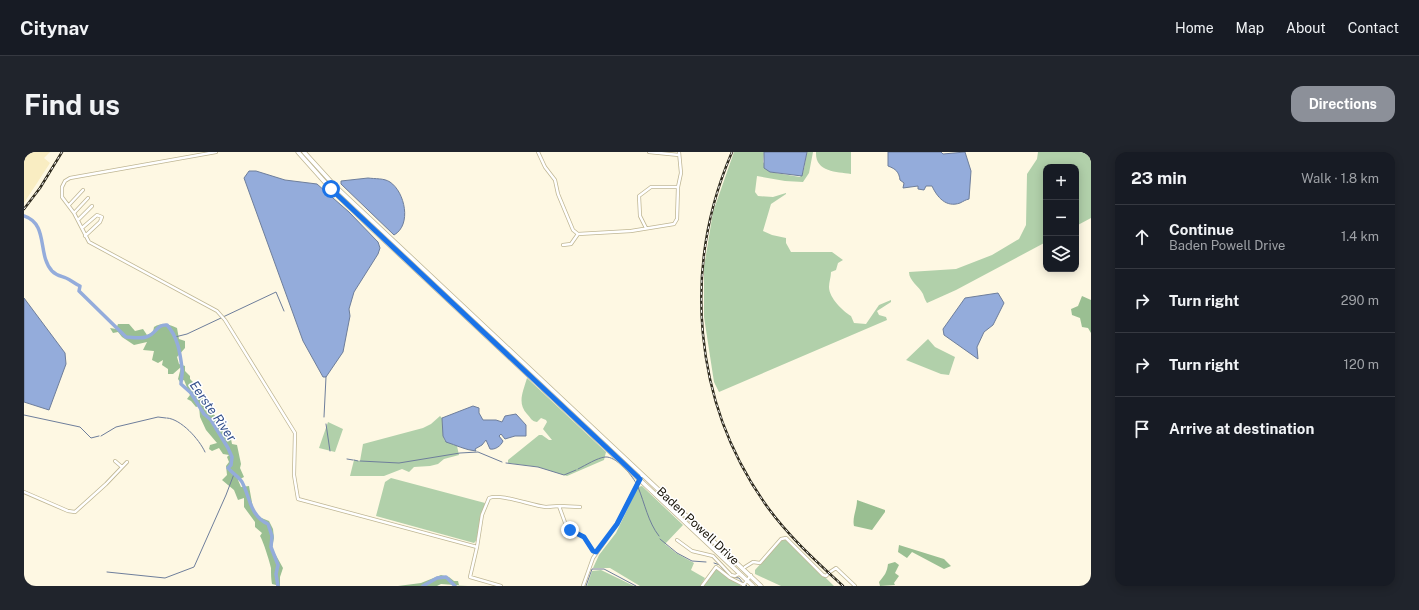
<!DOCTYPE html>
<html lang="en">
<head>
<meta charset="utf-8">
<style>
	:root { --surface:#171b24; --page:#20242c; --text:#f1f3f6; --muted:#9ea1a6; --line:#363941; --accent:#8c9099 }
	body { margin:0; font-family:"Public Sans",sans-serif; background:var(--page); color:var(--text) }
	.controls { position:absolute; right:12px; top:12px; display:grid; overflow:hidden; border-radius:8px; box-shadow:0 2px 10px #0003 }
	.controls button { width:36px; height:36px; display:grid; place-items:center; padding:0; border:0; border-bottom:1px solid var(--line); background:var(--surface); color:var(--text); font:20px sans-serif }
	.stop { position:absolute; width:12px; height:12px; margin:-9px; border:3px solid #1a73e8; border-radius:50%; background:#fff }
	.stop.end { background:#1a73e8; border-color:#fff; box-shadow:0 1px 4px #0008 }
	.list { margin:0; padding:0; list-style:none }
	h2 { display:flex; justify-content:space-between; align-items:center; height:52px; margin:0; padding:0 16px; font-size:17px }
	h2 small { font-size:13px; font-weight:400; color:var(--muted) }
	.list li { display:grid; grid-template-columns:26px 1fr auto; gap:12px; align-items:center; box-sizing:border-box; height:64px; padding:0 16px; border-top:1px solid var(--line) }
	.list b { display:block; font-size:15px; white-space:nowrap }
	.list p { margin:0; font-size:13px; white-space:nowrap; color:var(--muted) }
	.list em { font-size:13px; font-style:normal; color:var(--muted) }
	.icon { flex:none; width:22px; height:22px; fill:none; stroke:currentColor; stroke-width:2; stroke-linecap:round; stroke-linejoin:round }
	.map { position:relative; flex:none; width:1067px; height:434px; overflow:hidden; border-radius:12px }
	header { display:flex; align-items:center; gap:24px; box-sizing:border-box; height:56px; padding:0 20px; background:var(--surface); border-bottom:1px solid var(--line) }
	header strong { font-size:19px }
	nav { display:flex; gap:22px; margin-inline-start:auto; font-size:14px }
	.intro { display:flex; align-items:center; justify-content:space-between; box-sizing:border-box; height:96px; padding:0 24px }
	h1 { margin:0; font-size:28px }
	.button { padding:10px 18px; border-radius:12px; background:var(--accent); color:#fff; font-size:14px; font-weight:700 }
	main { display:flex; gap:24px; padding:0 24px }
	aside { flex:1; background:var(--surface); border-radius:12px; box-shadow:0 2px 10px #0003 }
	.map>svg:first-child { display:block }
</style>
</head>
<body>
<header>
<strong>Citynav</strong>
<nav><a>Home</a><a>Map</a><a>About</a><a>Contact</a></nav>
</header>
<div class="intro"><h1>Find us</h1><a class="button">Directions</a></div>
<main>
<div class="map">
<svg width="1067" height="434" viewBox="0 0 1067 434">
	<rect width="100%" height="100%" fill="#fef8e3"/>
	<path fill="#f9edc2" d="M0,0H26L20,6L26,11L0,51Z"/>
	<path fill="#b1d0aa" d="M710,0H740L739,10L746,20L776,25C781,21 781,7 783,0H789L785,21L779,30L761,29L733,24L731,40L734,44L749,45L762,41V42L747,52L739,79L748,83L762,86V91L767,100H808L819,108L814,111L812,118L807,120C807,125 805,130 805,135C805,146 819,159 827,164L830,171L842,172L855,153L867,148V150L853,159L855,163L862,165L863,168L695,240L690,230L680,165V115L689,60Z
		M792,0H827V22C812,20 791,20 792,0Z
		M1014,0H1067V66L1052,74V15H1022V90L932,138L903,151C901,148 900,145 899,142C895,134 885,129 885,120L932,117L968,103L995,87L1002,73L1003,22L1013,7Z
		M904,187L911,195L931,205L925,223L917,222L882,208Z
		M503,226L582,300L580,308L543,324L514,315L484,311V308L515,283H518L525,288H528L519,277L523,270L522,268L517,266L513,270C507,269 507,266 503,262C493,251 499,240 503,226Z
		M416,264L418,266L420,288L433,294L435,303L420,307L414,312L406,314L390,315L385,320L378,317L360,324H326L330,308L336,309L339,292L399,276L407,272Z
		M304,270L319,277L311,300L295,296Z
		M367,326L461,351L452,389L450,391L352,364L361,330Z
		M618,334L659,373L641,392L652,401L670,411L667,418L681,426L676,434H616L586,416H569L575,403L592,381L614,335Z
		M761,386L810,434H757L731,422V418L759,387Z
		M692,416L717,433L716,434H679Z
		M577,418L610,434H563L568,419Z"/>
	<path fill="#9abf92" d="M1058,144L1067,148V181L1064,176L1058,175L1056,166L1048,163L1047,157L1054,154Z
		M94,172H105L111,179L119,177L123,183L129,180L130,175C139,170 143,172 153,176L155,187L161,189V196L153,205L155,212L161,214V219L166,224V227L172,233L183,255L193,266L202,285L207,287L208,292L213,293L217,312L216,316L220,325L214,328L217,335L225,334L229,356L235,365L245,369L249,377L250,386L248,396L259,416L256,425V434L248,432C247,427 247,422 247,416C247,414 239,388 236,384L238,381L231,375V370L220,355V346L214,348L210,338L198,328L203,323L202,314L205,310L203,305L205,303L199,302L195,296L188,299L185,297L186,293L193,291L182,278L176,265L175,254L172,255L167,249L163,247L166,243L160,228L156,230L154,227L157,215L149,222H144V217L138,213L139,208L134,211L128,208L130,199L119,198L123,190L110,193L98,185L94,180L89,181L86,176L92,177Z
		M833,348L861,358V360L848,378L830,374C828,366 833,357 833,348Z
		M875,393L920,407L927,414L920,417L888,400L883,406L874,400Z
		M871,410L875,413L871,421L875,424L870,431L871,433L856,434L855,430C861,423 863,420 864,412Z
		M417,423L425,425L430,429H434L435,433L444,434L417,432L413,434H374L397,431Z"/>
	<path fill="#94acdb" stroke="#6e7e9b" d="M740,0H783L778,24L746,20L740,16Z
		M864,0H917L919,2L941,0L947,19L945,47C941,48 940,49 936,51C922,56 913,45 908,34H902L900,38L894,37V34L879,36L880,31L876,28C875,20 872,17 864,14Z
		M225,19H232L261,28L293,32L325,60L354,90L356,96L354,102L330,140L325,157L326,164L319,200L302,225H299L279,189L220,26Z
		M344,26C351,27 360,26 366,30C381,40 388,73 370,83L317,32V29Z
		M974,141L980,151L969,173L960,180L953,195L954,207L920,183L919,177L941,146Z
		M0,146L41,201L42,212L25,258L0,250Z
		M449,254L455,256V261L459,268H472L478,270L481,264L492,262L502,273V284H491L481,287L477,282L475,284L479,289C477,294 471,298 466,297L462,288L458,293L451,297L452,299C441,298 432,293 422,290L419,284L418,266Z"/>
	<g fill="none" stroke-linecap="round" stroke-linejoin="round">
		<path stroke="#6e7e9b" stroke-width="1" d="M199,165L252,140L260,159
			M151,185L163,182L197,166
			M0,263L56,275L67,286L75,284
			M300,265L302,225
			M143,266C157,267 175,287 181,300
			M302,272L306,299
			M77,284L92,275L134,265L142,266
			M323,307L329,308
			M330,308L334,309
			M336,309L375,311L436,301L454,300L478,310
			M482,311L514,315L540,323L552,318
			M554,317C562,313 573,306 581,305C592,304 607,322 612,331
			M614,335C621,352 624,370 635,384
			M636,387L653,401L668,409L682,410
			M690,411L696,413
			M697,415L705,424
			M83,420L141,426L170,415L202,343L210,322
			M707,425L715,426L719,431
			M722,433L723,434
			M562,434L568,417H580L612,434"/>
		<path stroke="#94acdb" stroke-width="3.5" d="M0,64C25,72 13,103 28,119C33,124 37,124 42,126C47,128 51,132 56,134L55,139L102,185C108,185 116,187 122,185C132,183 132,172 143,173C154,185 156,201 158,216C159,221 157,227 157,232L167,241L180,262L187,268L204,296L208,305L207,313L204,316C208,321 214,324 218,330C226,345 226,364 244,372L248,384L247,395L254,413L252,422L254,434
			M399,434L413,426L422,425L431,434"/>
		<g stroke="#bfb694" stroke-width="4">
			<path id="minor" d="M192,0L46,26L41,29L38,35V45L50,61L65,90L193,159L201,168L271,281L270,323L274,347L453,395L446,425L477,434
				M514,0L521,15L531,28L534,42L549,78L554,82
				M625,0L655,3
				M45,53L59,38
				M50,61L64,46
				M54,68L68,54
				M58,76L73,63L78,65L76,70L61,84
				M622,76L616,64L615,44L627,35H654
				M554,82L607,79L650,72L653,67L654,35L657,21L655,0
				M539,93L547,92L554,82
				M91,309L98,315
				M0,340L44,359L51,360L82,332L103,310
				M556,355L535,354L543,376L560,385L569,399L572,400
				M653,388L668,399L689,404L707,423L711,424L715,422
				M453,395L458,363L465,346C477,341 508,354 522,355C526,355 531,354 535,354
				M721,415L729,410L736,411L757,387L762,386L799,423L802,424L804,422
				M806,420L812,416L831,434
				M559,434L569,406L593,372L618,323
				M678,434L692,415L706,426L720,433
				M719,434L727,423"/>
		</g>
		<g stroke="#bfb694" stroke-width="5">
			<path id="major" d="M274,0L307,37L342,71L729,434
				M280,0L311,34L737,434"/>
		</g>
		<use href="#minor" stroke="#fff" stroke-width="2.5"/>
		<use href="#major" stroke="#fff" stroke-width="3.5"/>
		<g stroke="#2f2b1e" stroke-width="2.5">
			<path id="rail" d="M708,0C658,116 669,250 742,353C764,384 792,409 819,434
				M0,57L16,36L38,0"/>
		</g>
		<use href="#rail" stroke="#fff" stroke-width="1" stroke-dasharray="3" stroke-linecap="butt"/>
	</g>
	<g fill="none" stroke-linecap="round" stroke-linejoin="round">
		<path stroke="#1a73e8" stroke-width="5" d="M307,37L616,327L593,372L572,400L569,399L560,385L546,378"/>
	</g>
	<g text-anchor="middle" dominant-baseline="central" stroke-width="3" stroke-linejoin="round" paint-order="stroke">
		<g font-size="12" fill="#161206" stroke="#fff">
			<text transform="translate(674 374) rotate(43)">Baden Powell Drive</text>
		</g>
		<g font-size="13" font-style="italic" fill="#34508c" stroke="#fff">
			<text transform="translate(189 259) rotate(55)">Eerste River</text>
		</g>
	</g>
</svg>
<div class="controls">
<button>+</button>
<button>−</button>
<button><svg class="icon" aria-label="layers" viewBox="0 0 24 24"><path d="M12 4l9 5-9 5-9-5zM3 14l9 5 9-5"/></svg></button>
</div>
<div class="stop" style="left:307px;top:37px"></div>
<div class="stop end" style="left:546px;top:378px"></div>
</div>
<aside>
<h2>23 min<small>Walk · 1.8 km</small></h2>
<ul class="list">
<li><svg class="icon" aria-label="ahead" viewBox="0 0 24 24"><path d="M12 20V5M6 11l6-6 6 6"/></svg><div><b>Continue</b><p>Baden Powell Drive</p></div><em>1.4 km</em></li>
<li><svg class="icon" aria-label="right" viewBox="0 0 24 24"><path d="M7 20v-9h11M14 6l5 5-5 5"/></svg><div><b>Turn right</b></div><em>290 m</em></li>
<li><svg class="icon" aria-label="right" viewBox="0 0 24 24"><path d="M7 20v-9h11M14 6l5 5-5 5"/></svg><div><b>Turn right</b></div><em>120 m</em></li>
<li><svg class="icon" aria-label="arrive" viewBox="0 0 24 24"><path d="M6 21V4h12l-3 4 3 4H6"/></svg><div><b>Arrive at destination</b></div></li>
</ul>
</aside>
</main>
</body>
</html>
